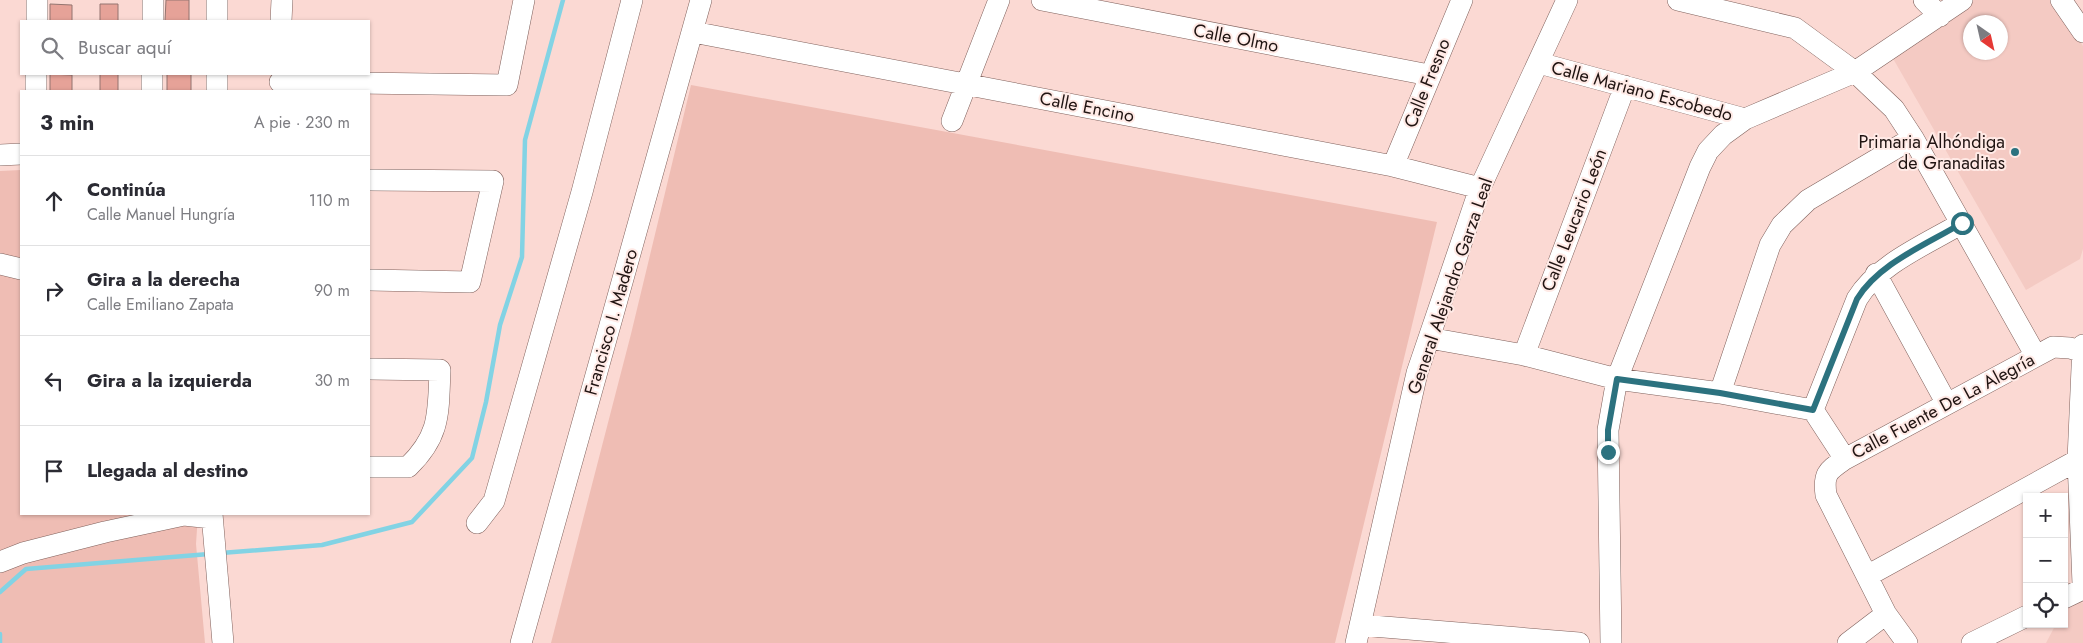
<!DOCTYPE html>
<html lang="es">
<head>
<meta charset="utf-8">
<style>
	:root { --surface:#fff; --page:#f7f7f7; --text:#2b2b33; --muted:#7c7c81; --line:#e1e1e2 }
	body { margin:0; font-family:Jost,sans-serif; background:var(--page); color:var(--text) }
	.controls { position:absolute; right:15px; bottom:15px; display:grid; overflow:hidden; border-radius:0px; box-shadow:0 1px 4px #0004 }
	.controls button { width:45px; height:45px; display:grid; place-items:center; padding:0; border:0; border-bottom:1px solid var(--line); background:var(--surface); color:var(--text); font:25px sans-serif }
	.compass { position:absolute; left:1963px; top:15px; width:45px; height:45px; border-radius:50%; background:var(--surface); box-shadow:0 1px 4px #0004; rotate:146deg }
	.stop { position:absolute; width:15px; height:15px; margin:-11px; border:4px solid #2c727f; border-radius:50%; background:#fff }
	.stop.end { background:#2c727f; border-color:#fff; box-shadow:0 1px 5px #0008 }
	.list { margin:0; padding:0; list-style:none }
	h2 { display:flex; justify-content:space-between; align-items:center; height:65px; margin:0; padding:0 20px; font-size:21px }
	h2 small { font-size:16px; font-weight:400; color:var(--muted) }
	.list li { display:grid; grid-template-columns:32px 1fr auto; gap:15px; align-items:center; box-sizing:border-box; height:90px; padding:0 20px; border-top:1px solid var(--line) }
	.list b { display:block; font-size:19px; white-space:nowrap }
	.list p { margin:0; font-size:16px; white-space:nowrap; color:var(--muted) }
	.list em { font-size:16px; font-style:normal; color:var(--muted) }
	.icon { flex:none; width:28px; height:28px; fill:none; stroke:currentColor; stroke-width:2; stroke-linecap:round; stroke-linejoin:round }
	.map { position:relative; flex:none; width:2083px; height:643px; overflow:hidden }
	.search { position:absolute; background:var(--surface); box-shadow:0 1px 4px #0004; left:20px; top:20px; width:350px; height:55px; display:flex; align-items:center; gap:12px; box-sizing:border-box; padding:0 18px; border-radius:0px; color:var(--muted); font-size:19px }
	.panel { position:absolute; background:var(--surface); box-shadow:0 1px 4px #0004; left:20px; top:90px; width:350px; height:425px; border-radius:0px }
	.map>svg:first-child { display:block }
</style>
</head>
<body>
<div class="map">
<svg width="2083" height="643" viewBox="0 0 2083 643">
	<rect width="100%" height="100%" fill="#fbd9d3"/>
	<path fill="#f4cac3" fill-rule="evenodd" d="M1968,0H2053L2083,46V249L2080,259L2026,290L1891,55ZM1970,22H2000V52H1970Z
		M2071,597L2083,603V643H2046L2056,624H2064V609Z"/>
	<path fill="#efbdb4" d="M691,85L1437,222L1335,643H551L631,334Z
		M21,170V514H198L196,544L205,643H0V171Z"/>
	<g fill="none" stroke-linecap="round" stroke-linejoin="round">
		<path stroke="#82d3e4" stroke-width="4.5" d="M221,553L322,545L412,522L472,458L486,402L500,325L522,257L525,140L563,0
			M0,592L26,569L209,554
			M0,634V643"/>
	</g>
	<path fill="#e6a298" stroke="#947570" d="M166,0H189V21H165Z
		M50,4L72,5V21H50Z
		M100,4H118V21H100Z
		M50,74L72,75V91H50Z
		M100,74H118V91H100Z
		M167,74H191V91H167Z"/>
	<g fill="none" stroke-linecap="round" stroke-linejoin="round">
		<g stroke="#80625d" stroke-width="22">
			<path id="minor" d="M1042,0L1429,75
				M1678,0L1795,28L1855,72L1894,109L1913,138L2036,356
				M1924,0L1940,16
				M2061,0L2083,32
				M37,21V0
				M153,21V0
				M217,21V0
				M281,21L282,0
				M693,32L1393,166L1480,188
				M1539,63L1745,119
				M280,82L507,85L524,0
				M36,91V74
				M152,91V74
				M217,91V74
				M952,121L999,0
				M0,155L21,154
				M1393,166L1462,0
				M369,180L493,181L470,282L369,280
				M0,264L21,269
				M1876,274L1947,404
				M1429,338L1524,355L1617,379L1720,393L1813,410L1845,459
				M2083,345L2078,460L2083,584
				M1524,355L1625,86
				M369,369L440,370C438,413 441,435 408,467H369
				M1720,393L1770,245L1782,225L1808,200L1913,138
				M1813,410L1857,299C1878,264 1927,244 1962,223
				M212,514L223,643
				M477,523L494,501L582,192L632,0
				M0,562L23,553L105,532L184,515L212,518
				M1867,576L2078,460
				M2064,598L2083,589
				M1360,625L1579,643
				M521,643L701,0
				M1356,643L1417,373L1480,188L1567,0
				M1611,643L1608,430L1617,379L1700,167L1708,151L1723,135L1745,119L1855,72L1962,0
				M1848,643L1886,614
				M1907,643L1886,614L1826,495C1823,473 1828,471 1845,459L2053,347L2070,348L2083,352
				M1972,643L2027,616"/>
		</g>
		<use href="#minor" stroke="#fff" stroke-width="21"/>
	</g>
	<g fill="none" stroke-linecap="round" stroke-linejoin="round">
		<path stroke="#2c727f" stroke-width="6" d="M1608,452V430L1617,379L1720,393L1813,410L1857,299C1879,263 1926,245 1962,223"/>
	</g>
	<circle fill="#2c727f" stroke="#ffeae6" stroke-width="2" cx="2015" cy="152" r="5"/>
	<g text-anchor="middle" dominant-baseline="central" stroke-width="4" stroke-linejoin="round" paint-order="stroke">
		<g font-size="18" fill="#201412" stroke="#ffeae6">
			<text transform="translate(1236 38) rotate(11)">Calle Olmo</text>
			<text transform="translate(1427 83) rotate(-68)">Calle Fresno</text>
			<text transform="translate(1642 91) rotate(15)">Calle Mariano Escobedo</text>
			<text transform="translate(1087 107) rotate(11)">Calle Encino</text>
			<text transform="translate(1574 220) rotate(-69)">Calle Leucario León</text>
			<text transform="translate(1450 286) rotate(-71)">General Alejandro Garza Leal</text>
			<text transform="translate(611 322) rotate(-74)">Francisco I. Madero</text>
			<text transform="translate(1943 406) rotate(-28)">Calle Fuente De La Alegría</text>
		</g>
		<g font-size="18" fill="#201412" stroke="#ffeae6" text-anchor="end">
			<text x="2005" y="142">Primaria Alhóndiga<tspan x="2005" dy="21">de Granaditas</tspan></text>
		</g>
	</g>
</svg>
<div class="controls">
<button>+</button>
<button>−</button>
<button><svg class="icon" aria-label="locate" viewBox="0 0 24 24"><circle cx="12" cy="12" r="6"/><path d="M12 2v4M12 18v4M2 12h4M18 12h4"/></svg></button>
</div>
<svg class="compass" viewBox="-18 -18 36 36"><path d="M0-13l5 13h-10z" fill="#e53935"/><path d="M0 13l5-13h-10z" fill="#7c7c81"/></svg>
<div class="stop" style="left:1962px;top:223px"></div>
<div class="stop end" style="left:1608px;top:452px"></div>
<div class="search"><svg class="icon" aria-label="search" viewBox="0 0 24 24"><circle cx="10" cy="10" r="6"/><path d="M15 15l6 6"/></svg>Buscar aquí</div>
<section class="panel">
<h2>3 min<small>A pie · 230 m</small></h2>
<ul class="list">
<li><svg class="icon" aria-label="ahead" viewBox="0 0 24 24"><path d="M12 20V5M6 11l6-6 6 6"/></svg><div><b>Continúa</b><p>Calle Manuel Hungría</p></div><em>110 m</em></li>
<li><svg class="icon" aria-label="right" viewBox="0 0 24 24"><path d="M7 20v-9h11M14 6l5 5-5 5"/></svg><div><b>Gira a la derecha</b><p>Calle Emiliano Zapata</p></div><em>90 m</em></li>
<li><svg class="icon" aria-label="left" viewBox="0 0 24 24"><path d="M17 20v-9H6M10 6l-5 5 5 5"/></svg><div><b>Gira a la izquierda</b></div><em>30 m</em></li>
<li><svg class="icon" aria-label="arrive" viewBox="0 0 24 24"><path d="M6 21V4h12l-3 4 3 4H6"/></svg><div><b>Llegada al destino</b></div></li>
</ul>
</section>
</div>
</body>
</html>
